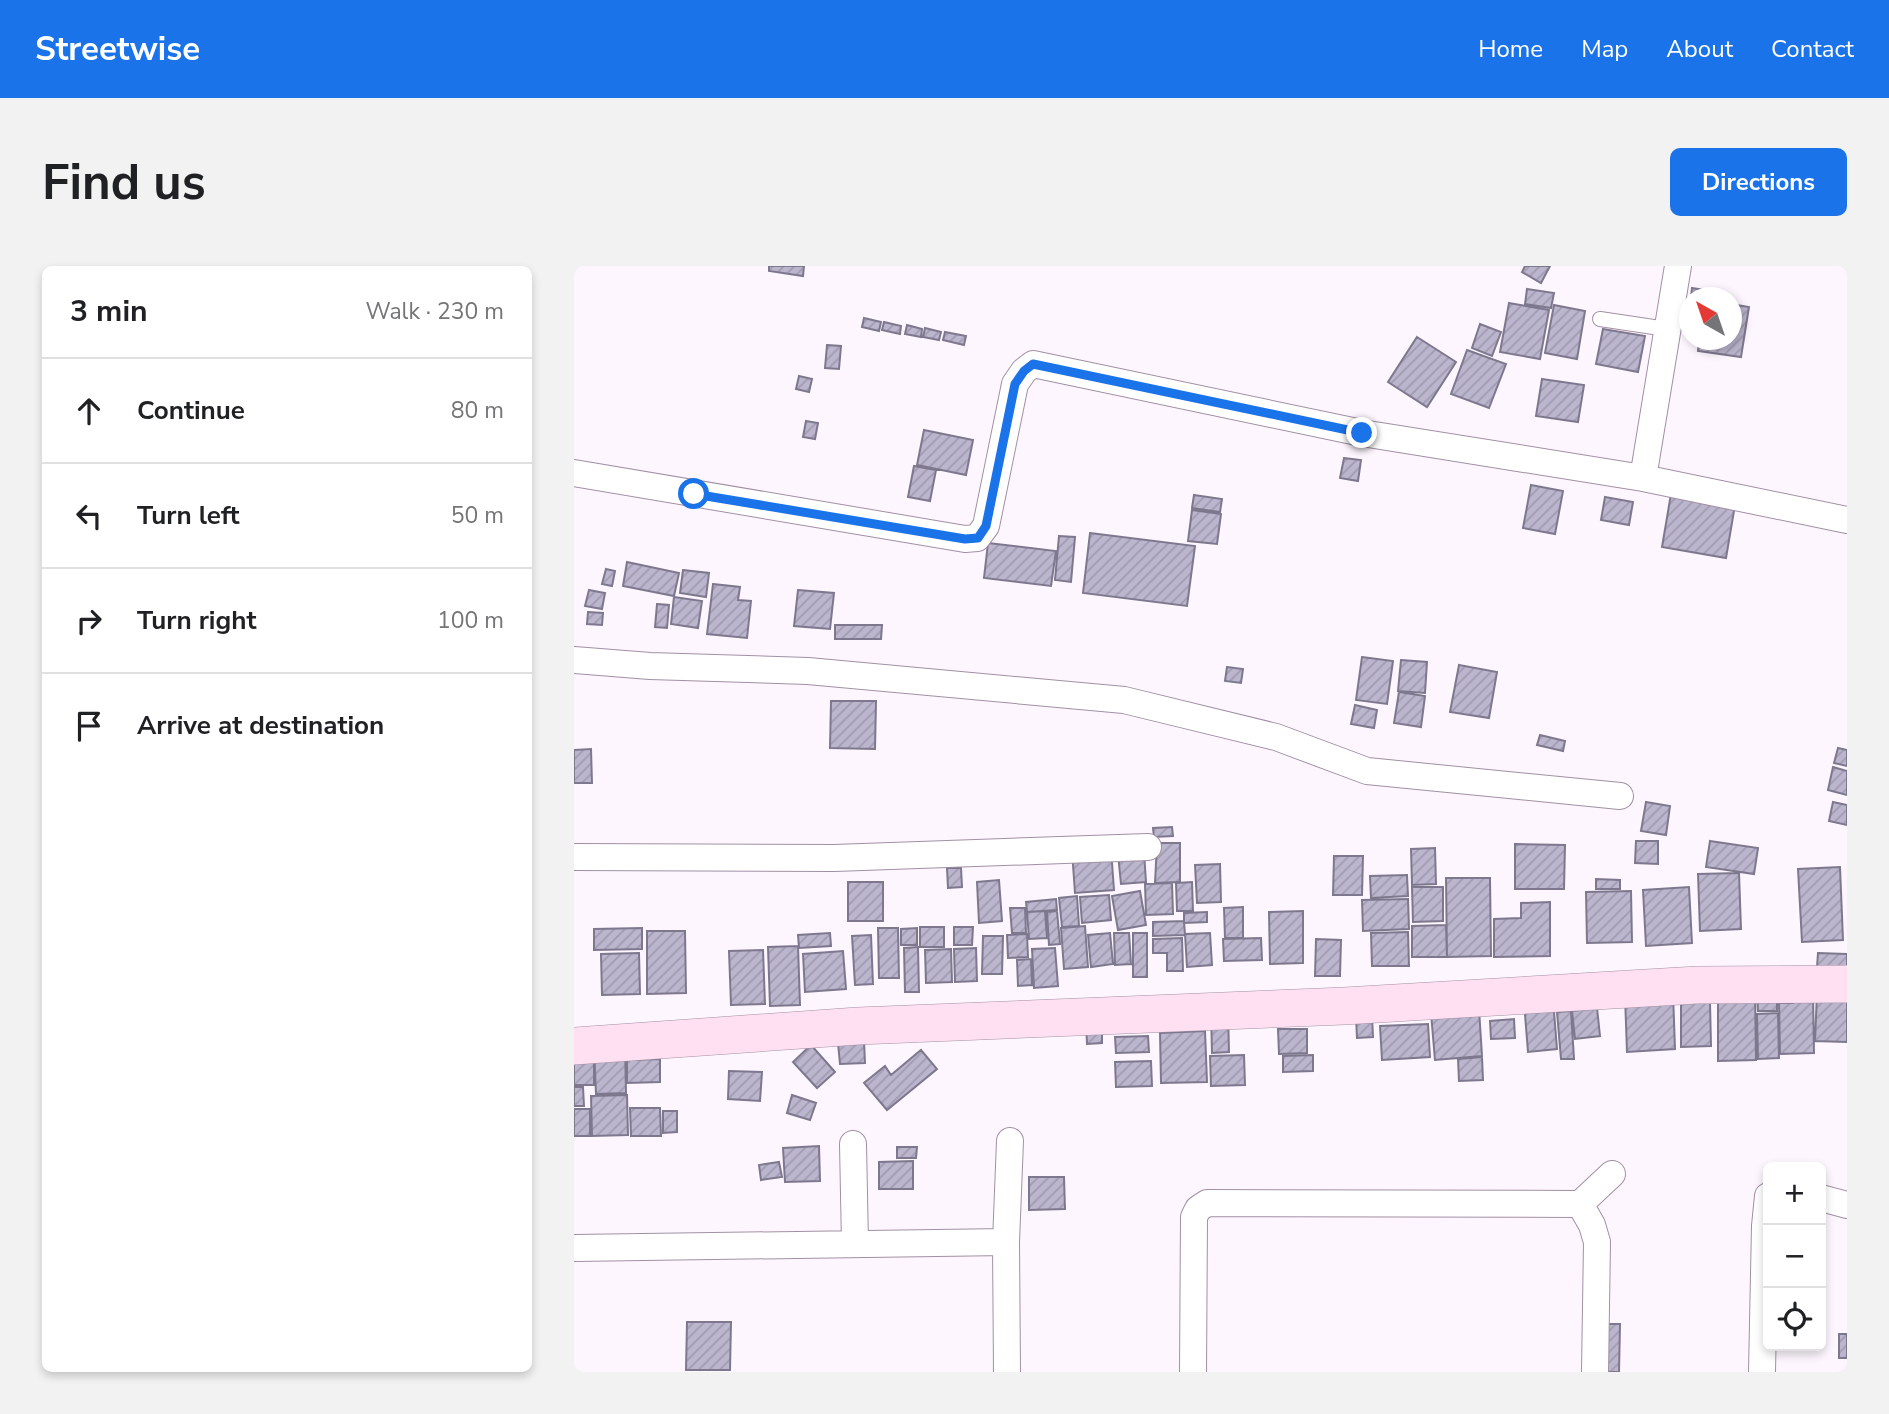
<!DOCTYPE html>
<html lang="en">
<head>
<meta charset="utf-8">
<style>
	:root { --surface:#fff; --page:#f2f2f2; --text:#202124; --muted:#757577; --line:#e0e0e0; --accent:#1a73e8 }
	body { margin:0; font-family:"Nunito Sans",sans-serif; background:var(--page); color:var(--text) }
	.controls { position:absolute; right:21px; bottom:21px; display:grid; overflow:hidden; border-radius:10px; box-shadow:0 4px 10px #0003 }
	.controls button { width:63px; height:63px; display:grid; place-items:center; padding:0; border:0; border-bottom:2px solid var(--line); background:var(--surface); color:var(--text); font:35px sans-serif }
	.compass { position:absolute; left:1105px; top:21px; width:63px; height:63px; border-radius:50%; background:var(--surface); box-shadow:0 4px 10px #0003; rotate:320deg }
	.stop { position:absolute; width:21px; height:21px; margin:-16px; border:5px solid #1a73e8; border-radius:50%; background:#fff }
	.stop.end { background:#1a73e8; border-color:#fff; box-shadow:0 2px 7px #0008 }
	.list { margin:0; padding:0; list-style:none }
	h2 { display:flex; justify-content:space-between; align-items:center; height:91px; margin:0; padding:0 28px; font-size:30px }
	h2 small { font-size:23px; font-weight:400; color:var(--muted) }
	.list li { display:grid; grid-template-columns:46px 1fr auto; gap:21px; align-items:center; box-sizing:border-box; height:105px; padding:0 28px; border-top:2px solid var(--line) }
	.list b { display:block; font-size:26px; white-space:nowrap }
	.list em { font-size:23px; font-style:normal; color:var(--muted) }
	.icon { flex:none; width:38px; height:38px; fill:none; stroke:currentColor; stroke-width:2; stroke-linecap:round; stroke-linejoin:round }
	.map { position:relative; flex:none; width:1273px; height:1106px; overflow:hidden; border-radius:10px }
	header { display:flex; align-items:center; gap:42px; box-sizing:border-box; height:98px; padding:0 35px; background:var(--accent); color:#fff }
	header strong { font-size:33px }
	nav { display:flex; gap:38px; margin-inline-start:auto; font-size:24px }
	.intro { display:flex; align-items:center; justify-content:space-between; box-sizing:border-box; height:168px; padding:0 42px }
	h1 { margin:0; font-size:49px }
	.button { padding:18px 32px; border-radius:10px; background:var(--accent); color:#fff; font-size:24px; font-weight:700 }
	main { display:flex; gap:42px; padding:0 42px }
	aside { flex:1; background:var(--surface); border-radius:10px; box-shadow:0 4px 10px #0003 }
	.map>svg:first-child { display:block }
</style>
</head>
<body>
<header>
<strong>Streetwise</strong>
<nav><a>Home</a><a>Map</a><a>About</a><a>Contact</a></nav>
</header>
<div class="intro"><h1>Find us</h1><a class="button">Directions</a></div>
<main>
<aside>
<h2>3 min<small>Walk · 230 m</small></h2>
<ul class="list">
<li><svg class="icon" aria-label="ahead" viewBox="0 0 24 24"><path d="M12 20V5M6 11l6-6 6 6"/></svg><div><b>Continue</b></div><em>80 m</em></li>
<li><svg class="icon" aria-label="left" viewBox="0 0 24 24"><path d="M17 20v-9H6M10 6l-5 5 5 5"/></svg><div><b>Turn left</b></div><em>50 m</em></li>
<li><svg class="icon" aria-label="right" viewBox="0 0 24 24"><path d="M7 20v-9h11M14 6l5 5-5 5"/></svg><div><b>Turn right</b></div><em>100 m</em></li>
<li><svg class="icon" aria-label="arrive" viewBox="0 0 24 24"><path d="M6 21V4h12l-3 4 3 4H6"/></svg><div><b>Arrive at destination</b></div></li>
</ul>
</aside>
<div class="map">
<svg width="1273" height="1106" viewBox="0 0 1273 1106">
	<defs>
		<pattern id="building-hatch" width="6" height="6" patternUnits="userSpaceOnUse" patternTransform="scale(1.75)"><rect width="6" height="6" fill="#bbb5cd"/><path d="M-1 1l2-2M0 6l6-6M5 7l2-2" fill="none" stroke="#a09bb0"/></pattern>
	</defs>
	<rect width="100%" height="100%" fill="#fdf6fe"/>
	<path fill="url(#building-hatch)" stroke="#7e788e" stroke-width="2" d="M195,0H230L229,10L195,5Z
		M951,0H976L967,17L948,6Z
		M1118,22L1151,27V32L1117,31Z
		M953,23L980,27L977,42L951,38Z
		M935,37L975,44L966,93L926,86Z
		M1157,38L1175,41L1167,91L1124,85L1125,74H1157Z
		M980,39L1011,45L1003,93L971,87Z
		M290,52L307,56L305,65L288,61Z
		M310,56L327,60L326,68L308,64Z
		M906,58L927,66L918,90L898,82Z
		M333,59L348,63L347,71L331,68Z
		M351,62L367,66L365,74L349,71Z
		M1029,63L1071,70L1064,106L1022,98Z
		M371,66L392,70L390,79L369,74Z
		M843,71L882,96L853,141L814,116Z
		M253,79L267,80L265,103L251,102Z
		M893,84L932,98L915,142L877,128Z
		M225,110L238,113L235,126L222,123Z
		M968,113L1010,119L1004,156L962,150Z
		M232,155L244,157L241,173L229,171Z
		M350,164L399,174L392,209L343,199Z
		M770,192L787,194L784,215L766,212Z
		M340,200L362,204L356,235L334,231Z
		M957,219L989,225L981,268L949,262Z
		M1098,222L1162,233L1152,292L1088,281Z
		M620,229L648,233L646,246L618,242Z
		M1031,231L1059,236L1055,259L1027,254Z
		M618,244L647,248L643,278L614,275Z
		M516,267L621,280L613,340L509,327Z
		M485,270L501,271L497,316L481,314Z
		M414,277L482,285L477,320L410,312Z
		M53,296L105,307L100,330L49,320Z
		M32,303L41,305L38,320L28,318Z
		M109,304L135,307L132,331L106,327Z
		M139,318L166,321L164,334L177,335L173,372L133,368Z
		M15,324L31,327L28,343L11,340Z
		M224,324L260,327L256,363L220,360Z
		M100,331L128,335L124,362L97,358Z
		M83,338L95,339L93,362L81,361Z
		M14,346L29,347L28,359L13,358Z
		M261,359H308L307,373H261Z
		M788,391L819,395L813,438L782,434Z
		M827,394L853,396L851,427L824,425Z
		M885,399L923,406L915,452L876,446Z
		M653,401L669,403L667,417L651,415Z
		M825,426L851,430L847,461L820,457Z
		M257,435H302L301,483L256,482Z
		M781,439L803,444L800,462L777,458Z
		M966,469L991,475L989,485L963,479Z
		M1264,482L1273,484V500L1260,497Z
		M17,483L18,517H0V484Z
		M1259,501L1273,505V529L1254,524Z
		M1072,536L1096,540L1092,569L1067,565Z
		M1259,536L1273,539V559L1255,555Z
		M598,561L599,570L580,571L579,562Z
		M1062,575H1084V598L1061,597Z
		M1136,575L1184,582L1180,608L1132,601Z
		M583,577H606V616L581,617Z
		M941,578L991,579L990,623H941Z
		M861,582L862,618L838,619L837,583Z
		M537,583L540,624L501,627L498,585Z
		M570,586L572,616L547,618L544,588Z
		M760,590H789L788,629H759Z
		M646,598L647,636L623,637L621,599Z
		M1266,601L1269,674L1228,676L1224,603Z
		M373,602H387L388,621L374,622Z
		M1165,607L1167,663L1126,665L1124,608Z
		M833,609L834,630L797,632L796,610Z
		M872,612H916L917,690L873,691Z
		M1022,613L1046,614V623H1022Z
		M425,614L428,655L405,657L403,616Z
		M274,616H309V655H274Z
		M618,616L619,645H603L602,617Z
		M598,617L599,648L572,649L571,618Z
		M838,621H869V655L839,656Z
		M1115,621L1118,677L1072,680L1069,624Z
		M566,625L572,659L544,664L538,630Z
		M1057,625L1058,676L1013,677L1012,626Z
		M535,629L537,654L508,657L506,631Z
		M503,630L505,660L488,661L485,632Z
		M482,633L483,644L453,646L452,636Z
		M834,633L835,663L789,665L788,634Z
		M976,636V690L920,691V653L947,652V637Z
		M669,641V672H651L650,642Z
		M436,642H451L452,667H438Z
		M471,645L473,672L455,673L453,646Z
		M483,645L486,678L475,679L473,646Z
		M729,645V697L696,698L695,646Z
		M633,646V656L610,657V647Z
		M610,655L611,669L579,670V656Z
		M872,659L873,691H838V660Z
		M511,660L514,701L490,703L487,662Z
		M346,661H370V681H346Z
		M380,661H399L398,679H380Z
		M68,662V683L20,684V663Z
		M304,662H324L325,712H305Z
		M343,662V679H327V663Z
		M73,665H111L112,727L73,728Z
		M834,666L835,700H798L797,667Z
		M256,667L257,680L225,682L224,669Z
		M536,667L539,698L517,701L514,669Z
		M540,667H555L557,698L541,699Z
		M559,667H573V711H559Z
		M636,667L638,699L613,701L611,668Z
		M453,668L454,691L434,692L433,669Z
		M297,669L299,718L281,719L278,670Z
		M409,670H429L428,708H408Z
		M608,672L609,705H593V687H579V673Z
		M687,672L688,694L650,695L649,673Z
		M742,673L767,674L766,710H741Z
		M224,680L226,739L196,740L194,681Z
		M344,681L345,726H331L330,682Z
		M402,682L403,715L381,716L380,683Z
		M481,682L484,720L460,722L458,683Z
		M377,683L378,716L352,717L351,684Z
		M189,684L191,738L157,739L155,685Z
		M269,685L272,723L231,726L229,688Z
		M65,687L66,728L28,729L27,688Z
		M1244,687L1273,688V702L1243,701Z
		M457,693L458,719L444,720L443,694Z
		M1144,725H1181L1182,794L1144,795Z
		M1099,727L1101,783L1053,786L1051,730Z
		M1183,727H1203V745H1184Z
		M1219,727H1239L1240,787L1206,788L1205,737H1219Z
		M1243,727L1273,728V776L1241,775Z
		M979,733L983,783L954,786L950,736Z
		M1136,736L1137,780L1107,781V737Z
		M1023,742L1026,770L1001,773L998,745Z
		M905,743L908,790L861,794L857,747Z
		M654,745L655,786L638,787L637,746Z
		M997,745L1000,793H987L983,746Z
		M1204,747L1205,792L1184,793L1183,748Z
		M798,750L799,771L783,772L782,751Z
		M940,753L941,772L917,773L916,755Z
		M512,756H528V777L513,778Z
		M854,758L856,791L808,794L806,760Z
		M704,763H733V787L705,788Z
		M631,765L633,816L587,817L586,767Z
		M574,770L575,786L542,787L541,771Z
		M290,775L291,797L266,798L264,777Z
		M51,779L52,827L22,828L20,780Z
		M237,779L261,806L243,822L219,796Z
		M347,784L363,803L313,844L290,817L311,800L317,809Z
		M670,789L671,819L637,820L636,790Z
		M739,789V805L709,806V790Z
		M908,791L909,814L885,815L884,793Z
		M20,792V819H0V793Z
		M86,793V816L53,817V794Z
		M577,795L578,820L542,821L541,796Z
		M155,805L188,806L186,835L154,833Z
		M0,821H9L10,840H0Z
		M53,829L54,869L18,870L17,830Z
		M218,829L242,837L236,854L213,847Z
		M56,842H86L87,870H57Z
		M0,843H16V870H0Z
		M89,845H103V866L89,867Z
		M245,880L246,915L211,916L209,882Z
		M323,881H343L342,892H323Z
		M339,895V923H305V896Z
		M205,896L208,911L187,914L185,899Z
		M455,911H490L491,943L455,944Z
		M113,1056H157L156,1104H112Z
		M1027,1058H1046L1045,1106H1025Z
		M1265,1068H1273V1092H1265Z"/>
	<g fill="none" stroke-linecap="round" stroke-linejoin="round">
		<g stroke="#a190a4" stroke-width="16">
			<path id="lane" d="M1026,53L1093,63"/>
		</g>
		<g stroke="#a190a4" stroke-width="28">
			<path id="street" d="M0,207L391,273L403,272L412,260L441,118L450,105L459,98L788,167L1069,212L1273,254
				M1069,212L1104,0
				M0,394L76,400L234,405L550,434L702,471L793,505L1046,530
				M0,591L260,592L574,581
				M279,878L281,978
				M1247,932L1273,939
				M0,982L432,976
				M433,1106L432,976L436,875
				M619,1106L620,951L624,943L633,937L1006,938
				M1021,1106L1023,976L1018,959L1006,938L1038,908
				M1188,1106L1191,960L1194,930"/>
		</g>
		<g stroke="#a190a4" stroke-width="38">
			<path id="secondary" d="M0,780L284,760L770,740L1123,719L1273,718"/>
		</g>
		<use href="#lane" stroke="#fff" stroke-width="14"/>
		<use href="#street" stroke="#fff" stroke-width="26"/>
		<use href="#secondary" stroke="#ffe0f2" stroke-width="37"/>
	</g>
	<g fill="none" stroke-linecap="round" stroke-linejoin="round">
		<path stroke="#1a73e8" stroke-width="9" d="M120,228L391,273L404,272L412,260L441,118L450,105L459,98L788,167"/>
	</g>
</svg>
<div class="controls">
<button>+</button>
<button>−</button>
<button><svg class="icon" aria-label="locate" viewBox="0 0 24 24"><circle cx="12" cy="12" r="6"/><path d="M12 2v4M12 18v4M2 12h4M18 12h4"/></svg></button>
</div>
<svg class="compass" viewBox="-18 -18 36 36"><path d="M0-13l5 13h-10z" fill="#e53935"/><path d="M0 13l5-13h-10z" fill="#757577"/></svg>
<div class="stop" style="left:120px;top:228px"></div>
<div class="stop end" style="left:788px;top:167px"></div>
</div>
</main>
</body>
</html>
